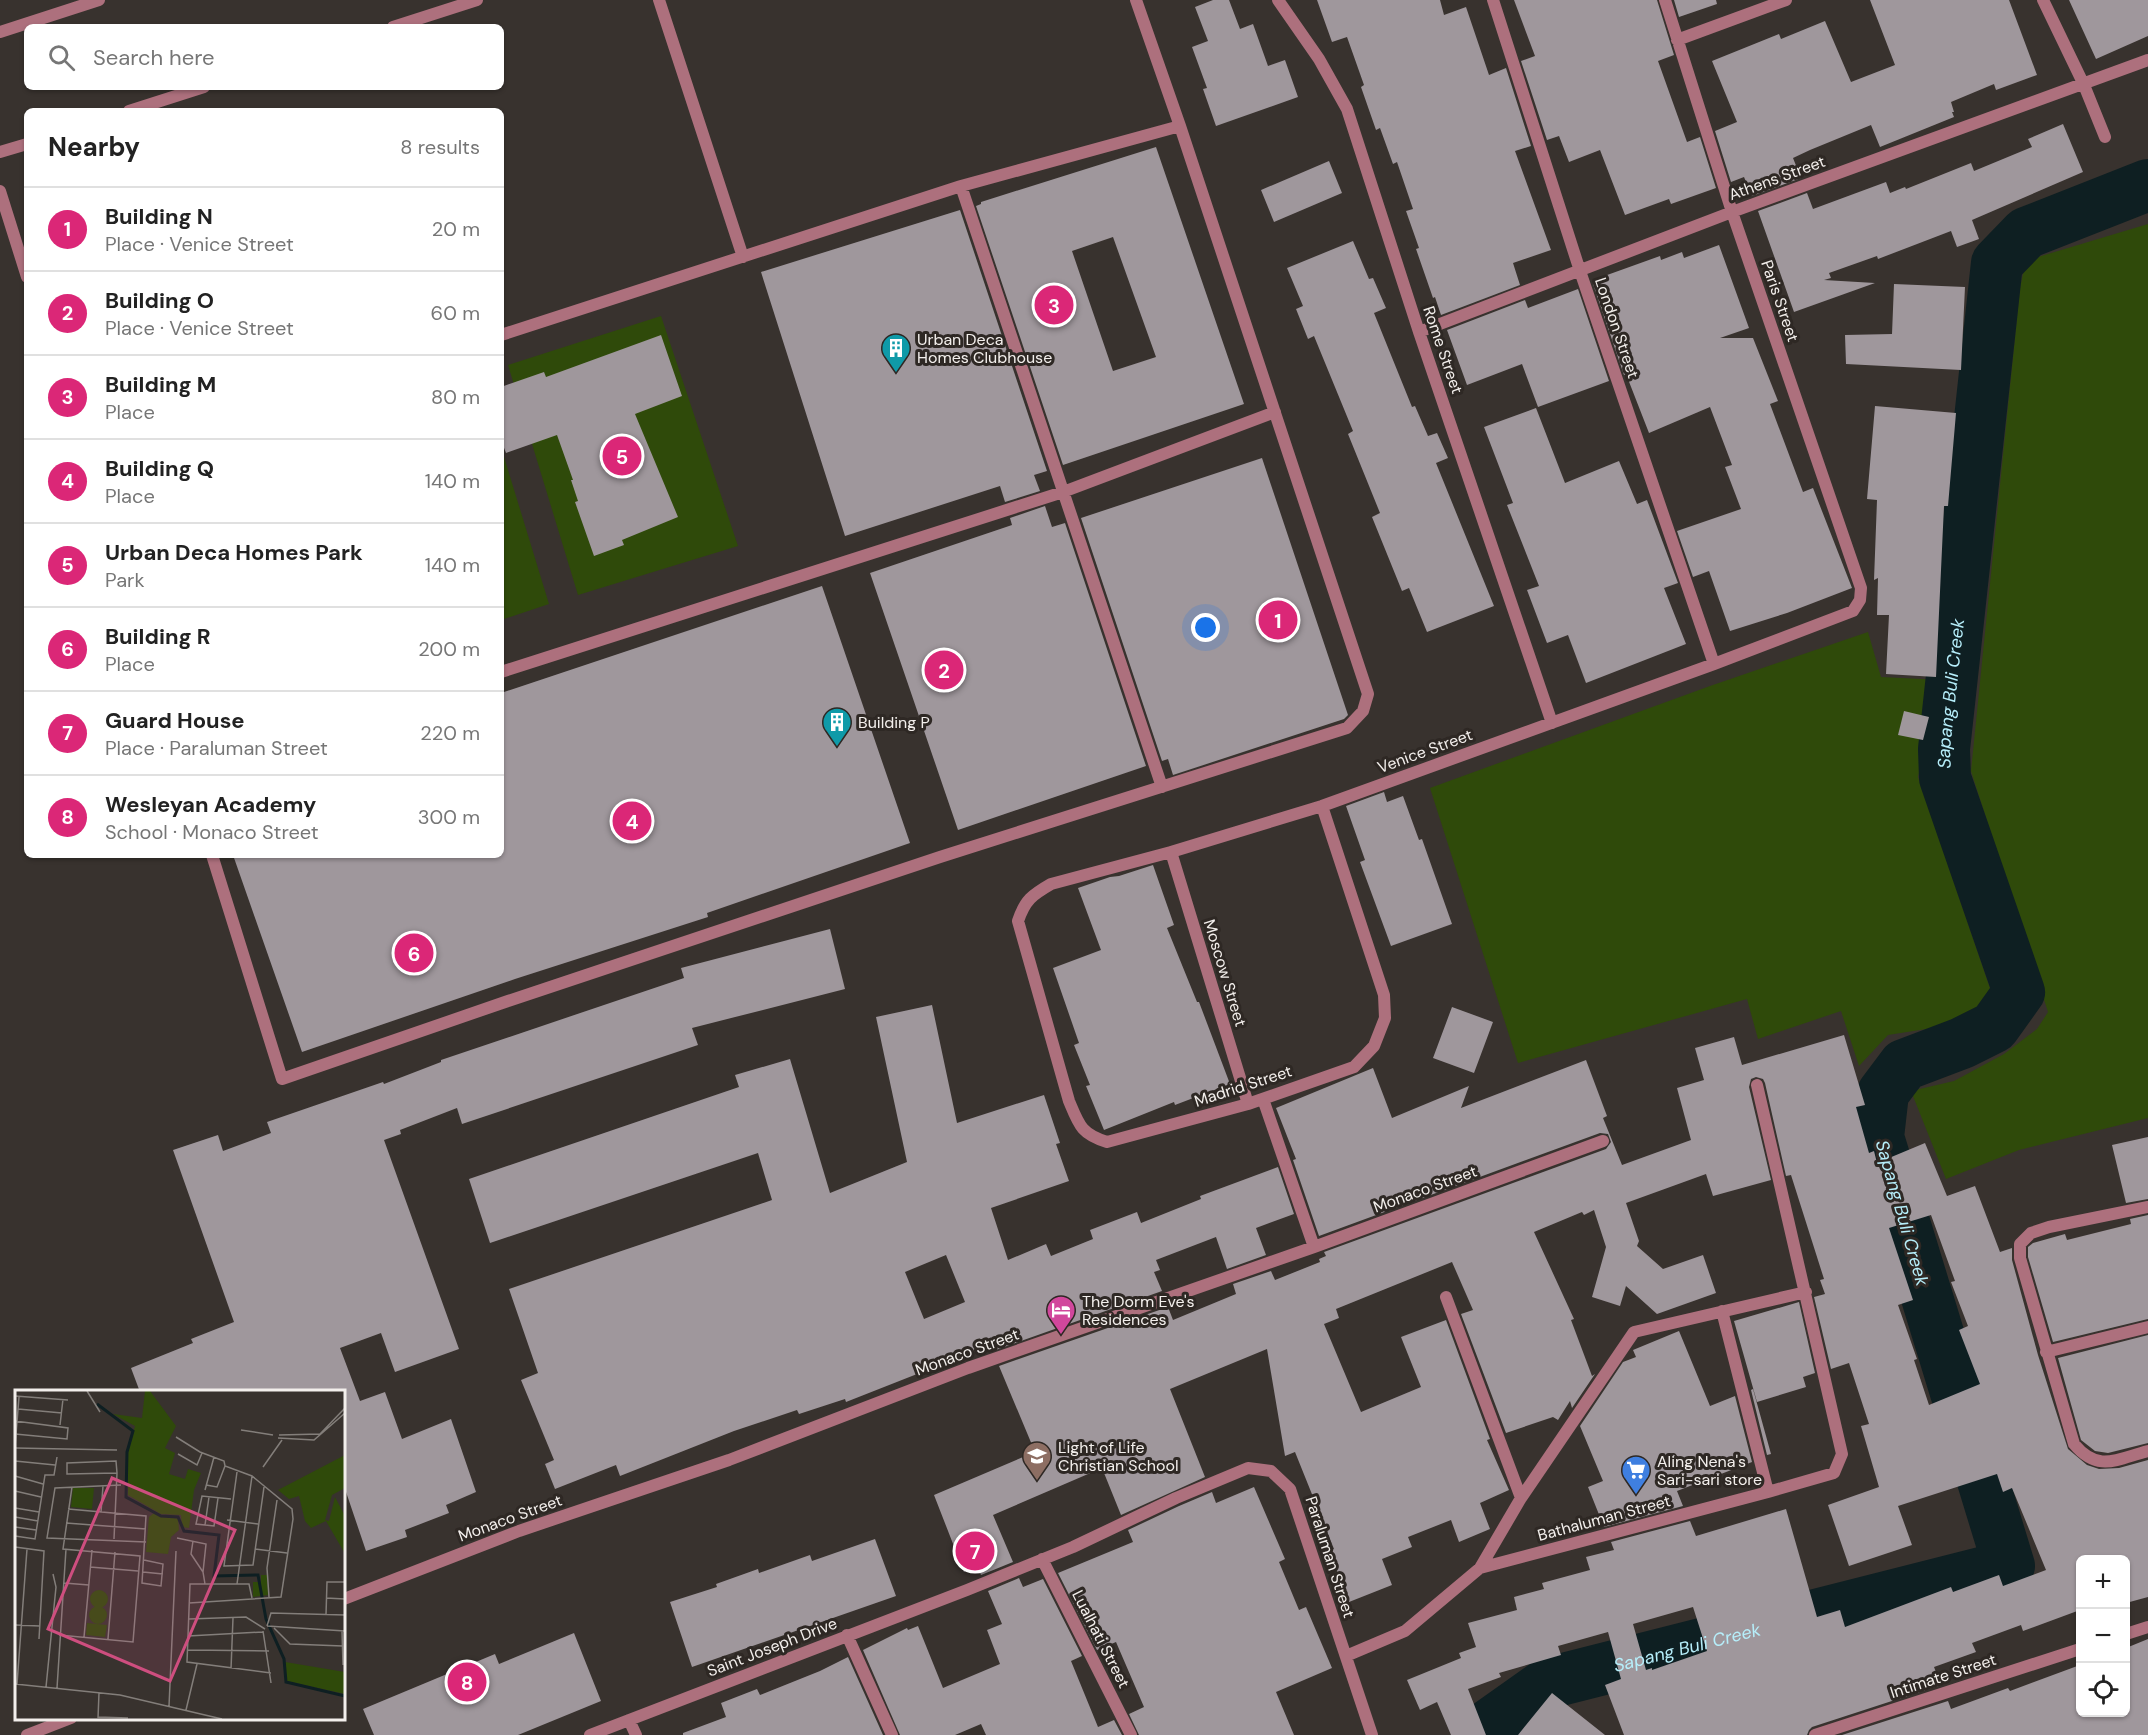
<!DOCTYPE html>
<html lang="en">
<head>
<meta charset="utf-8">
<style>
	:root { --surface:#fff; --page:#f6f6f6; --text:#222; --muted:#767676; --line:#e0e0e0; --accent:#db2777 }
	body { margin:0; font-family:"DM Sans",sans-serif; background:var(--page); color:var(--text) }
	.controls { position:absolute; right:18px; bottom:18px; display:grid; overflow:hidden; border-radius:9px; box-shadow:0 2px 4px #0004 }
	.controls button { width:54px; height:54px; display:grid; place-items:center; padding:0; border:0; border-bottom:2px solid var(--line); background:var(--surface); color:var(--text); font:30px sans-serif }
	.you { position:absolute; left:1206px; top:628px; width:21px; height:21px; margin:-15px; border:4px solid #fff; border-radius:50%; background:#1a73e8; box-shadow:0 0 0 9px #1a73e833 }
	.badge { display:grid; place-items:center; width:39px; height:39px; border-radius:50%; background:var(--accent); color:#fff; font-size:20px; font-weight:700 }
	.pin { position:absolute; translate:-50% -50%; border:3px solid #fff; box-shadow:0 2px 6px #0006 }
	.list { margin:0; padding:0; list-style:none }
	h2 { display:flex; justify-content:space-between; align-items:center; height:78px; margin:0; padding:0 24px; font-size:26px }
	h2 small { font-size:20px; font-weight:400; color:var(--muted) }
	.list li { display:grid; grid-template-columns:39px 1fr auto; gap:18px; align-items:center; box-sizing:border-box; height:84px; padding:0 24px; border-top:2px solid var(--line) }
	.list b { display:block; font-size:22px; white-space:nowrap }
	.list p { margin:0; font-size:20px; white-space:nowrap; color:var(--muted) }
	.list em { font-size:20px; font-style:normal; color:var(--muted) }
	.icon { flex:none; width:33px; height:33px; fill:none; stroke:currentColor; stroke-width:2; stroke-linecap:round; stroke-linejoin:round }
	.map { position:relative; flex:none; width:2148px; height:1735px; overflow:hidden }
	.search { position:absolute; background:var(--surface); box-shadow:0 2px 4px #0004; left:24px; top:24px; width:480px; height:66px; display:flex; align-items:center; gap:15px; box-sizing:border-box; padding:0 21px; border-radius:9px; color:var(--muted); font-size:22px }
	.panel { position:absolute; background:var(--surface); box-shadow:0 2px 4px #0004; left:24px; top:108px; width:480px; height:750px; border-radius:9px }
	.map>svg:first-child { display:block }
</style>
</head>
<body>
<div class="map">
<svg width="2148" height="1735" viewBox="0 0 2148 1735">
	<rect width="100%" height="100%" fill="#38322e"/>
	<path fill="#2f4a0a" d="M2148,224V1118L2019,1150L1946,1179L1911,1091L1954,1081L2004,1054L2037,1029L2048,1012L1971,771L2020,288L2024,269L2038,257Z
		M661,316L738,546L578,595L508,365Z
		M501,447L549,604L501,620Z
		M1868,632L1881,677L1941,680L1918,777L1992,994L1958,1024L1888,1035L1859,1066L1841,1011L1758,1039L1747,999L1518,1063L1430,788L1710,686Z"/>
	<g fill="none" stroke-linecap="round" stroke-linejoin="round">
		<path stroke="#0e1f22" stroke-width="52" id="s1" d="M1483,1735L1486,1727L1548,1683L2009,1566L1878,1137L1883,1093L1904,1065L1962,1043L1994,1027L2019,992L1945,778L1944,749L1997,263L2026,233L2148,185"/>
	</g>
	<path fill="#9f979c" fill-rule="evenodd" d="M1213,0H1229L1240,29L1253,24L1268,66L1285,60L1298,97L1216,126L1203,89L1207,88L1192,47L1208,41L1195,7Z
		M1317,0H1440L1444,15L1466,7L1489,75L1506,68L1531,146L1515,151L1551,250L1513,263L1520,285L1441,315L1435,297L1433,298L1416,249L1419,248L1406,211L1413,209L1397,162L1393,164L1380,128L1376,130L1361,87L1364,85L1347,37L1332,42Z
		M1514,0H1657L1674,55L1658,61L1687,142L1700,137L1716,188L1671,204L1669,199L1625,215L1600,150L1569,162L1559,136L1547,140L1521,61L1535,56Z
		M1674,0H1716L1717,4L1679,17Z
		M1870,0H2009L2037,75L1996,90L1994,84L1951,102L1954,112H1952L1954,117L1880,147L1871,125L1810,150L1793,158L1801,178L1752,196L1744,177L1731,182L1715,131L1737,122L1712,61L1779,34L1781,39L1825,21L1851,82L1895,65Z
		M2069,0H2148V36L2096,59Z
		M2063,124L2083,172L1972,220L1979,239L1957,247L1951,231L1878,259L1877,256L1829,273L1831,278L1824,280L1875,283L1794,312L1758,211L1807,193L1813,209L1886,182L1890,193L1905,187L1906,189L1971,163L1974,171L2032,147L2028,139Z
		M1156,147L1244,404L1063,465L976,206L981,204V202ZM1113,237L1156,357L1113,371L1072,251Z
		M1329,161L1342,193L1274,222L1261,190Z
		M960,210L1047,471L1034,475L1040,491L1005,502L1000,486L845,536L761,272Z
		M1353,241L1369,279L1373,278L1386,308L1374,313L1412,407L1415,406L1428,436L1437,433L1448,458L1436,463L1494,606L1427,632L1409,588L1402,591L1372,517L1380,513L1348,434L1353,431L1314,336L1308,339L1296,309L1303,306L1287,268Z
		M1719,245L1749,328L1720,338H1753L1778,401L1770,404L1803,492L1813,488L1852,588L1787,613L1730,631L1709,571L1693,577L1677,531L1741,509L1725,467L1732,465L1710,407L1649,433L1626,374L1624,375L1593,284L1597,282L1596,279L1660,256L1661,260L1682,252L1684,258Z
		M1894,284L1965,287L1961,370L1846,364L1845,335L1892,334Z
		M1578,289L1609,381L1538,407L1522,364L1467,385L1447,330L1525,300L1528,308Z
		M661,335L682,396L635,414L678,517L622,540L624,545L594,556L575,502L578,501L571,480H573L557,435L506,453L501,440V387L544,372L546,377Z
		M1875,406L1956,413L1948,506H1944L1936,677L1886,674L1889,615H1877L1878,578L1874,580L1877,500L1867,499Z
		M1536,408L1565,483L1619,461L1637,504L1647,500L1678,583L1664,588L1686,644L1586,683L1568,635L1547,643L1527,590L1539,586L1507,505L1513,503L1484,427Z
		M1262,458L1348,715L1344,719L1173,775L1168,759L1162,761L1081,518Z
		M1045,506L1052,527L1065,523L1146,766L958,830L870,573L1012,525L1010,518Z
		M822,586L910,843L707,913L708,917L515,979L302,1052L233,855H501V693Z
		M1904,711L1929,717L1923,740L1898,735Z
		M1384,792L1387,802L1403,796L1419,840L1422,839L1452,924L1391,946L1360,862L1365,860L1346,806Z
		M1153,865L1174,925L1167,928L1197,1002H1199L1230,1084L1175,1105L1174,1102L1104,1130L1086,1086L1090,1085L1074,1045L1079,1043L1053,968L1101,950L1078,888L1110,877L1119,876Z
		M830,929L845,989L692,1028L698,1045L462,1124L457,1108L400,1130L401,1134L384,1140L459,1349L395,1372L381,1333L340,1348L360,1401L385,1392L402,1439L451,1419L476,1492L446,1505L449,1513L405,1530L407,1537L366,1551L344,1486V1392H140L131,1368L193,1343L191,1339L234,1322L173,1150L218,1135L223,1151L271,1133L267,1122L383,1082L384,1084L441,1062V1060L684,978L681,968Z
		M932,1005L957,1123L1044,1095L1060,1143L1056,1144L1069,1181L991,1208L1008,1260L1046,1244L1051,1256L1093,1239L1090,1230L1137,1212L1141,1223L1201,1199L1200,1196L1278,1167L1294,1214L1256,1228L1266,1255L1227,1269L1216,1237L1156,1260L1160,1270L1154,1272L1162,1291L993,1351L991,1347L979,1352L978,1350L846,1402L845,1399L799,1414L797,1410L734,1431L620,1476L616,1465L555,1489L545,1464L554,1460L521,1380L538,1373L509,1289L772,1200L758,1153L490,1243L469,1179L739,1087L735,1075L790,1059L830,1193L907,1162L876,1017ZM946,1255L965,1302L924,1319L905,1272Z
		M1452,1007L1493,1022L1474,1073L1433,1058Z
		M1844,1035L1865,1105L1856,1107L1869,1153L1874,1151L1877,1163L1925,1143L1947,1196L1975,1186L2000,1252L2012,1248V1260L2038,1355L2068,1449L2087,1465L2099,1469L2119,1468L2148,1460V1597L2126,1603V1560H2080V1610L2023,1631L2021,1625L1972,1643L1976,1652L1934,1667L1941,1685L1812,1727L1809,1730L1807,1735H1624L1605,1685L1621,1679L1608,1632L1558,1646L1561,1655L1499,1673L1501,1677L1468,1689L1486,1735H1451L1437,1702L1420,1710L1407,1680L1461,1658L1459,1653L1476,1647L1468,1623L1517,1610L1514,1597L1544,1589L1542,1583L1590,1570L1586,1557L1614,1550L1611,1542L1690,1521L1696,1536L1786,1509L1817,1617L1840,1610L1845,1627L1951,1587L1953,1592L1999,1575L2003,1586L2046,1570L2012,1488L2003,1492L1997,1474L1898,1506L1912,1545L1849,1566L1828,1505L1879,1487L1861,1426L1869,1424L1849,1363L1831,1369L1814,1297L1825,1294L1820,1280L1824,1279L1791,1175L1786,1176L1765,1083L1763,1079L1756,1077L1751,1079L1749,1087L1771,1180L1713,1196L1706,1174L1626,1203L1639,1241L1637,1246L1663,1269L1703,1255L1716,1293L1657,1314L1626,1286L1620,1306L1592,1297L1606,1247L1594,1210L1584,1215L1582,1212L1534,1232L1574,1319L1571,1320L1592,1376L1595,1374L1572,1408L1570,1401L1558,1420L1553,1417L1506,1433L1461,1314L1473,1310L1452,1262L1336,1309L1339,1318L1324,1324L1361,1412L1421,1387L1401,1337L1446,1320L1490,1439L1487,1440L1509,1490L1480,1503L1490,1529L1459,1542L1451,1520L1408,1537L1412,1547L1382,1559L1392,1585L1349,1602L1329,1551L1334,1549L1295,1452L1285,1456L1267,1349L1170,1389L1205,1477L1121,1515L1102,1468L993,1515L1013,1562L981,1575L977,1566L964,1572L934,1495L1035,1452L999,1366L1168,1307L1173,1320L1236,1294L1233,1284L1271,1271L1275,1280L1320,1262L1319,1259L1326,1256L1324,1252L1606,1149L1611,1142L1608,1134L1600,1133L1319,1236L1293,1160L1296,1159L1276,1108L1373,1068L1392,1118L1469,1086L1461,1108L1586,1060L1607,1116L1603,1118L1622,1165L1691,1140L1677,1088L1704,1080L1695,1048L1734,1037L1742,1065ZM1931,1215L1955,1281L1951,1282L1968,1326L1959,1330L1980,1384L1929,1405L1914,1360L1917,1359L1898,1305L1913,1300L1889,1228ZM1693,1607L1707,1651L1652,1670V1668L1646,1670L1633,1624Z
		M2148,1137V1199L2126,1203L2112,1145Z
		M2148,1215V1319L2053,1342L2028,1257V1247L2033,1243L2065,1234L2067,1240L2131,1224L2130,1219Z
		M1799,1302L1815,1373L1803,1377L1806,1387L1757,1402L1734,1321Z
		M1679,1331L1710,1406L1735,1396L1752,1462L1677,1491L1683,1506L1604,1527L1588,1487L1603,1481L1580,1426L1623,1362L1636,1357L1633,1350Z
		M2148,1335V1443L2108,1453L2095,1451L2081,1440L2058,1358Z
		M1753,1389L1771,1454L1767,1455L1751,1390Z
		M1254,1487L1285,1559L1279,1562L1299,1610L1306,1607L1332,1668L1276,1692L1294,1735H1139L1129,1714L1144,1707L1116,1642L1097,1650L1058,1573L1133,1542L1128,1530L1179,1506L1212,1492L1216,1503Z
		M875,1539L896,1596L692,1667L670,1602L717,1587L716,1584L758,1569L759,1573L810,1555L812,1561Z
		M1019,1578L1023,1587L1043,1579L1082,1656L1071,1661L1098,1727L1114,1720L1122,1735H986L981,1724L955,1735H900L863,1650L907,1628L908,1630L918,1626L943,1688L1000,1664L987,1630L1002,1624L988,1591Z
		M574,1633L601,1701L518,1735H374L363,1709L495,1654L499,1664Z
		M2148,1639V1735H1842L1948,1701L1951,1709L2008,1688L2010,1691L2080,1665V1713H2126V1648Z
		M848,1657L883,1735H683V1733L726,1717L721,1703L757,1689L760,1695L820,1671Z
		M1552,1693L1605,1735H1518Z"/>
	<g fill="none" stroke-linecap="round" stroke-linejoin="round">
		<path stroke="#ad707d" stroke-width="12" d="M659,0L743,257
			M1278,0L1319,59L1347,109L1419,332L1552,723
			M1493,0L1580,271L1714,664
			M2043,0L2084,85L2105,137
			M393,27L477,0
			M0,32L99,0
			M1677,40L1786,0
			M129,111L204,87
			M0,152L27,144
			M961,186L1162,787
			M0,191L27,277
			M1419,332L1732,212L2148,60
			M501,335L961,186L1180,126
			M501,672L1063,492L1275,412
			M1322,806L1384,995L1385,1018L1374,1046L1354,1067L1248,1104L1107,1142C1081,1134 1079,1125 1069,1101L1018,921C1025,900 1032,895 1051,884L1171,852L1322,806L1714,664L1853,611L1860,600L1861,588L1732,212L1665,0
			M1171,852L1248,1104
			M212,855L282,1079L508,1001L940,857L1347,728L1363,711L1368,694L1180,126L1136,0
			M1263,1099L1314,1247
			M2148,1207L2049,1227L2031,1233L2020,1244V1258L2074,1444C2098,1473 2117,1459 2148,1451
			M1446,1297L1521,1498
			M1722,1311L1768,1492
			M2046,1352L2148,1327
			M1042,1559L1131,1735
			M1480,1568L1768,1492L1834,1473L1842,1454L1757,1085
			M344,1599L519,1531L729,1460L968,1368L1314,1247L1603,1141
			M2126,1634L2148,1627
			M847,1635L892,1735
			M1346,1656L1405,1631L1480,1568L1521,1498L1634,1332L1806,1292
			M629,1720L636,1735
			M27,1735L71,1718
			M590,1735L967,1590L1073,1547L1176,1498L1248,1468L1271,1471L1290,1489L1372,1735
			M1815,1735L2080,1649"/>
	</g>
	<defs>
		<g id="building-pin" transform="scale(1.5)"><path d="M0 17L-7.5 6A9.5 9.5 0 1 1 7.5 6Z" fill="#0f9aa8" stroke="#2e2824"/><path d="M-4-6H4V6H1V3H-1V6H-4ZM-2.5-4.3h1.7v1.8h-1.7ZM.8-4.3h1.7v1.8H.8ZM-2.5-1h1.7V.8h-1.7ZM.8-1h1.7V.8H.8Z" fill="#fff"/></g>
		<g id="hotel-pin" transform="scale(1.5)"><path d="M0 17L-7.5 6A9.5 9.5 0 1 1 7.5 6Z" fill="#d1479c" stroke="#2e2824"/><path d="M-6-4.5h1.5V1H6V5H4.5V3h-9V5H-6ZM-4 0a1.8 1.8 0 1 1 3.6 0ZM.5 0V-2.5h3Q6-2.5 6 0Z" fill="#fff"/></g>
		<g id="school-pin" transform="scale(1.5)"><path d="M0 17L-7.5 6A9.5 9.5 0 1 1 7.5 6Z" fill="#8d6e63" stroke="#2e2824"/><path d="M0-5L7-2L0 1L-7-2ZM-4 1L0 2.5L4 1V4Q0 6-4 4Z" fill="#fff"/></g>
		<g id="supermarket-pin" transform="scale(1.5)"><path d="M0 17L-7.5 6A9.5 9.5 0 1 1 7.5 6Z" fill="#3f7fe0" stroke="#2e2824"/><path d="M-6-5.5h2.5l.6 2H6L4.5 2H-2.5L-4.4-4H-6ZM-1.5 3.2a1.3 1.3 0 1 0 .1 0ZM3 3.2a1.3 1.3 0 1 0 .1 0Z" fill="#fff"/></g>
	</defs>
	<g fill-rule="evenodd">
		<use href="#building-pin" x="896" y="348"/>
		<use href="#building-pin" x="837" y="722"/>
		<use href="#hotel-pin" x="1061" y="1310"/>
		<use href="#school-pin" x="1037" y="1456"/>
		<use href="#supermarket-pin" x="1636" y="1470"/>
	</g>
	<g text-anchor="middle" dominant-baseline="central" stroke-width="6" stroke-linejoin="round" paint-order="stroke">
		<g font-size="16" fill="#f3efec" stroke="#2e2824">
			<text transform="translate(1777 178) rotate(-20)">Athens Street</text>
			<text transform="translate(1780 301) rotate(71)">Paris Street</text>
			<text transform="translate(1617 328) rotate(71)">London Street</text>
			<text transform="translate(1443 350) rotate(71)">Rome Street</text>
			<text transform="translate(1425 751) rotate(-20)">Venice Street</text>
			<text transform="translate(1225 973) rotate(73)">Moscow Street</text>
			<text transform="translate(1243 1086) rotate(-18)">Madrid Street</text>
			<text transform="translate(1425 1189) rotate(-20)">Monaco Street</text>
			<text transform="translate(967 1352) rotate(-20)">Monaco Street</text>
			<text transform="translate(510 1518) rotate(-20)">Monaco Street</text>
			<text transform="translate(1604 1518) rotate(-15)">Bathaluman Street</text>
			<text transform="translate(1330 1557) rotate(72)">Paraluman Street</text>
			<text transform="translate(1101 1639) rotate(63)">Lualhati Street</text>
			<text transform="translate(772 1647) rotate(-21)">Saint Joseph Drive</text>
			<text transform="translate(1943 1676) rotate(-18)">Intimate Street</text>
		</g>
		<g font-size="16" fill="#f3efec" stroke="#2e2824" text-anchor="start">
			<text x="917" y="339">Urban Deca<tspan x="917" dy="18">Homes Clubhouse</tspan></text>
			<text x="858" y="722">Building P</text>
			<text x="1082" y="1301">The Dorm Eve's<tspan x="1082" dy="18">Residences</tspan></text>
			<text x="1058" y="1447">Light of Life<tspan x="1058" dy="18">Christian School</tspan></text>
			<text x="1657" y="1461">Aling Nena's<tspan x="1657" dy="18">Sari-sari store</tspan></text>
		</g>
		<g font-size="18" font-style="italic" fill="#b6eefa" stroke="#2e2824">
			<text stroke="none"><textPath href="#s1" startOffset="1540">Sapang Buli Creek</textPath></text>
			<text transform="translate(1902 1213) rotate(74)">Sapang Buli Creek</text>
			<text stroke="none"><textPath href="#s1" startOffset="228">Sapang Buli Creek</textPath></text>
		</g>
	</g>
	<g transform="translate(15 1390)">
		<rect width="330" height="330" fill="#38322e"/>
		<path d="M130,1H135L161,36L150,58L160,63L154,84L170,89L173,79L186,83L179,100L174,138L167,137L166,125L146,124L113,105V63L120,36L98,24L127,28ZM330,65V98L317,105L310,130L314,131L320,107L330,126L329,162L311,131L296,138L290,131L284,106L274,109L263,100ZM58,98H79L77,119L56,117ZM139,123L163,129L164,140L156,147L153,164L131,162L134,127ZM246,185H252L253,205L238,207V192H246ZM75 209a9 9 0 1 1 18 0a9 9 0 1 1-18 0ZM74 225a9 9 0 1 1 18 0a9 9 0 1 1-18 0ZM72,233L92,235L90,247L71,245ZM270,272L330,282V304L271,291Z" fill="#2f4a0a"/>
		<path fill="none" stroke="#0e1f22" stroke-width="3" d="M82,14L118,41L112,62L111,107L146,126L163,127L169,141L204,145L199,186L243,185L251,229L269,269L271,292L330,306"/>
		<path fill="none" stroke="#837e7a" stroke-width="1.5" d="M72,1L85,22M0,6L53,10M3,19L47,23M0,31L53,38L52,49L0,44M45,35L48,9M226,40L258,45M264,45L305,44L330,18M161,47L185,62L209,71L210,76L237,86L277,119L278,129L266,207L174,213M263,48L299,50L330,23M0,57L4,7M0,58L102,60M163,64L182,75L187,63M0,71L40,75M248,77L267,50M222,82L209,176L238,175L249,97M0,86L28,94M106,95L40,98L32,148L131,152M191,95L202,97L210,76M190,100L199,67M0,101L26,107M203,108L199,136L181,134L187,106L216,109M0,118L24,122M53,119L131,126L127,193L146,196L148,174L129,170M86,122L88,96M0,127L23,131M212,130L243,134M51,133L131,139M190,135L194,107M0,137L21,140M0,146L20,149L30,85H39L42,67M162,148L191,154L188,182M99,149L102,83L101,71L52,73V84L102,83M178,151L176,164L188,182L190,194M0,157L29,161L24,249M240,159L272,163M75,177L123,181M128,182L148,184M49,193L74,195M222,194L237,86M254,207L252,178L262,110M237,208L234,194H175L172,272L256,283M311,208L330,209M311,225L312,192H330M174,229L231,227L250,239M0,235L25,236M252,236L256,223L330,225M252,236L330,241M259,238L275,254L328,256M248,241L256,293M327,241L328,275M44,245L118,252L125,166L48,159L57,97M173,246L248,242M69,247L77,160M93,249L100,162M173,260L254,261M216,279L218,228M0,294L105,305L207,329M2,294L12,159M31,297L41,197L38,184M42,298L51,159M154,316L161,161M171,320L182,274M83,327L113,328M83,328L84,303"/>
		<path fill="#ce4e7f" fill-opacity="0.15" stroke="#ce4e7f" stroke-width="3" d="M97,88L220,140L155,291L33,239Z"/>
		<rect width="330" height="330" fill="none" stroke="#f3efec" stroke-width="3"/>
	</g>
</svg>
<div class="controls">
<button>+</button>
<button>−</button>
<button><svg class="icon" aria-label="locate" viewBox="0 0 24 24"><circle cx="12" cy="12" r="6"/><path d="M12 2v4M12 18v4M2 12h4M18 12h4"/></svg></button>
</div>
<div class="you"></div>
<div class="pin badge" style="left:1278px;top:620px">1</div>
<div class="pin badge" style="left:944px;top:670px">2</div>
<div class="pin badge" style="left:1054px;top:305px">3</div>
<div class="pin badge" style="left:632px;top:821px">4</div>
<div class="pin badge" style="left:622px;top:456px">5</div>
<div class="pin badge" style="left:414px;top:953px">6</div>
<div class="pin badge" style="left:975px;top:1551px">7</div>
<div class="pin badge" style="left:467px;top:1682px">8</div>
<div class="search"><svg class="icon" aria-label="search" viewBox="0 0 24 24"><circle cx="10" cy="10" r="6"/><path d="M15 15l6 6"/></svg>Search here</div>
<section class="panel">
<h2>Nearby<small>8 results</small></h2>
<ul class="list">
<li><span class="badge">1</span><div><b>Building N</b><p>Place · Venice Street</p></div><em>20 m</em></li>
<li><span class="badge">2</span><div><b>Building O</b><p>Place · Venice Street</p></div><em>60 m</em></li>
<li><span class="badge">3</span><div><b>Building M</b><p>Place</p></div><em>80 m</em></li>
<li><span class="badge">4</span><div><b>Building Q</b><p>Place</p></div><em>140 m</em></li>
<li><span class="badge">5</span><div><b>Urban Deca Homes Park</b><p>Park</p></div><em>140 m</em></li>
<li><span class="badge">6</span><div><b>Building R</b><p>Place</p></div><em>200 m</em></li>
<li><span class="badge">7</span><div><b>Guard House</b><p>Place · Paraluman Street</p></div><em>220 m</em></li>
<li><span class="badge">8</span><div><b>Wesleyan Academy</b><p>School · Monaco Street</p></div><em>300 m</em></li>
</ul>
</section>
</div>
</body>
</html>
